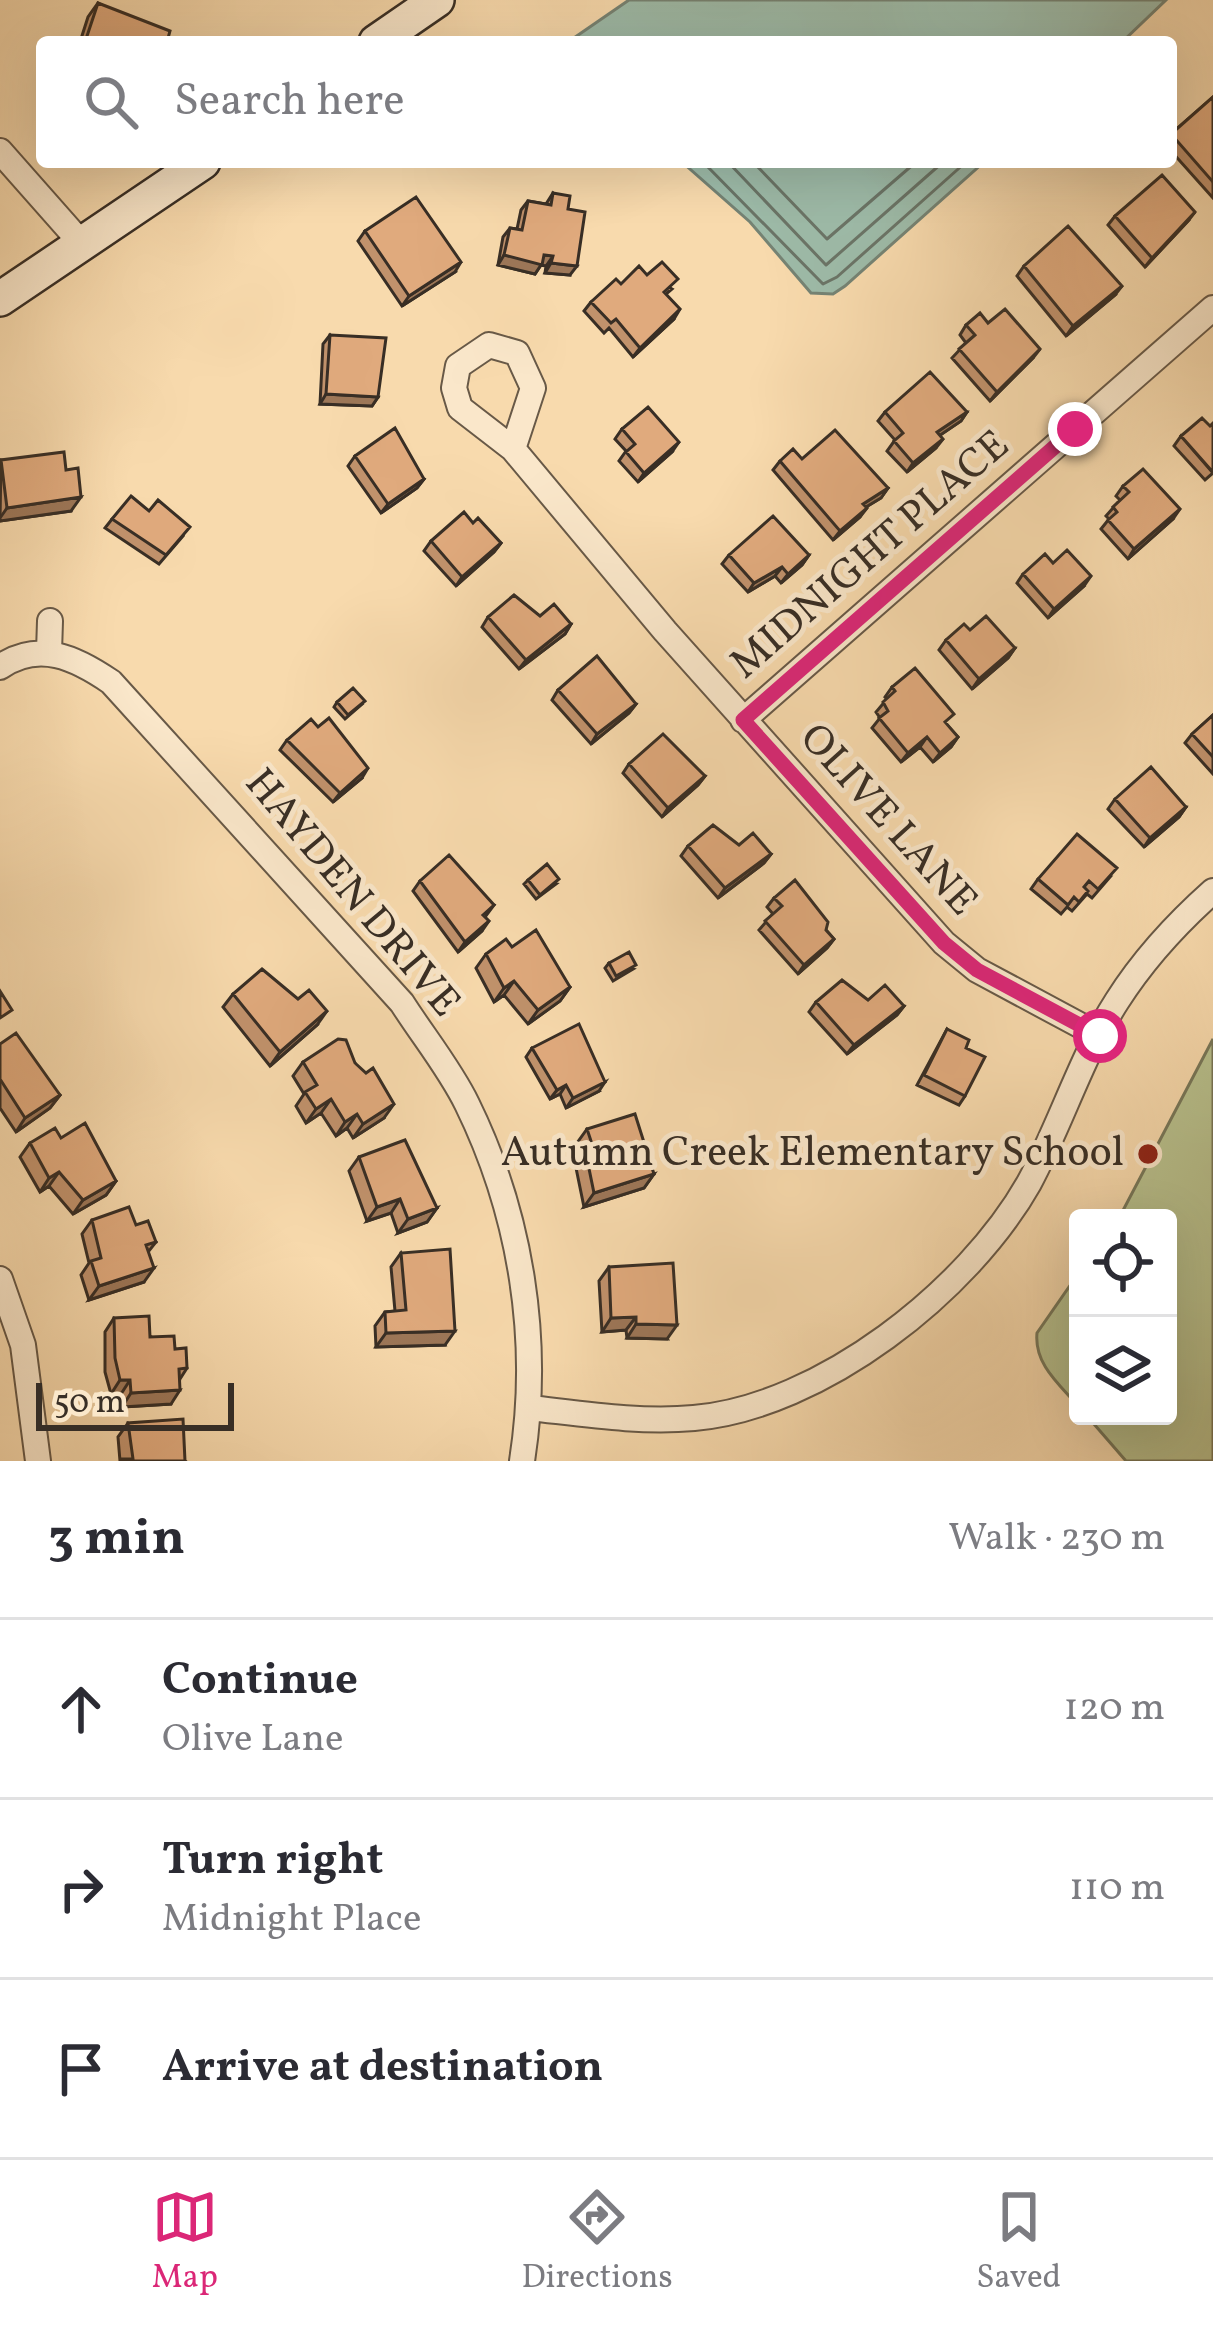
<!DOCTYPE html>
<html lang="en">
<head>
<meta charset="utf-8">
<style>
	:root { --surface:#fff; --page:#f2f2f3; --text:#2b2b33; --muted:#7c7c81; --line:#e1e1e2; --accent:#db2777 }
	body { margin:0; font-family:Vollkorn,serif; background:var(--page); color:var(--text) }
	.controls { position:absolute; right:36px; bottom:36px; display:grid; overflow:hidden; border-radius:12px; box-shadow:0 12px 48px #0002 }
	.controls button { width:108px; height:108px; display:grid; place-items:center; padding:0; border:0; border-bottom:3px solid var(--line); background:var(--surface); color:var(--text); font:60px sans-serif }
	.scale { position:absolute; left:36px; bottom:30px; width:198px; box-sizing:border-box; padding-left:12px; border:6px solid #382e25; border-top:0; font-size:33px; line-height:42px; white-space:nowrap; color:#382e25; -webkit-text-stroke:9px #fae7ca; paint-order:stroke }
	.stop { position:absolute; width:36px; height:36px; margin:-27px; border:9px solid #db2777; border-radius:50%; background:#fff }
	.stop.end { background:#db2777; border-color:#fff; box-shadow:0 3px 12px #0008 }
	.list { margin:0; padding:0; list-style:none }
	h2 { display:flex; justify-content:space-between; align-items:center; height:156px; margin:0; padding:0 48px; font-size:51px }
	h2 small { font-size:39px; font-weight:400; color:var(--muted) }
	.list li { display:grid; grid-template-columns:78px 1fr auto; gap:36px; align-items:center; box-sizing:border-box; height:180px; padding:0 48px; border-top:3px solid var(--line) }
	.list b { display:block; font-size:45px; white-space:nowrap }
	.list p { margin:0; font-size:39px; white-space:nowrap; color:var(--muted) }
	.list em { font-size:39px; font-style:normal; color:var(--muted) }
	.icon { flex:none; width:66px; height:66px; fill:none; stroke:currentColor; stroke-width:2; stroke-linecap:round; stroke-linejoin:round }
	.map { position:relative; flex:none; width:1213px; height:1461px; overflow:hidden }
	.search { position:absolute; background:var(--surface); box-shadow:0 12px 48px #0002; left:36px; right:36px; top:36px; height:132px; display:flex; align-items:center; gap:30px; box-sizing:border-box; padding:0 42px; border-radius:12px; color:var(--muted); font-size:45px }
	.sheet { height:696px; background:var(--surface) }
	nav { display:flex; justify-content:space-around; align-items:center; box-sizing:border-box; height:168px; border-top:3px solid var(--line); background:var(--surface); font-size:33px; color:var(--muted) }
	nav a { display:grid; justify-items:center; gap:6px }
	nav .on { color:var(--accent) }
	.map>svg:first-child { display:block }
</style>
</head>
<body>
<div class="map">
<svg width="1213" height="1461" viewBox="0 0 1213 1461">
	<rect width="100%" height="100%" fill="#f8daad"/>
	<filter id="stains"><feTurbulence type="fractalNoise" baseFrequency=".00167" numOctaves="4"/><feColorMatrix values="0 0 0 0 .2 0 0 0 0 .09 0 0 0 0 .02 0 0 0 .5 -.17"/></filter>
	<radialGradient id="worn" r=".72"><stop offset=".6" stop-color="#630" stop-opacity="0"/><stop offset="1" stop-color="#630" stop-opacity=".3"/></radialGradient>
	<path fill="#b8c18e" stroke="#78785a" stroke-width="3" d="M1213,1039V1461H1126L1087,1416H1168V1218H1119Z
		M1078,1274V1406C1059,1384 1034,1364 1037,1333Z"/>
	<path fill="#9dbba9" stroke="#758374" stroke-width="3" d="M629,0H1166L1122,42H568Z
		M682,162H984L845,286L833,294L811,293L750,222Z"/>
	<g fill="none" stroke-linecap="round" stroke-linejoin="round">
		<path stroke="#6a7467" stroke-width="3" d="M703,162L823,284L837,277L966,162
			M728,162L826,265L943,162
			M753,162L827,239L916,162"/>
		<g stroke="#685947" stroke-width="28">
			<path id="minor" d="M0,151L83,245
				M513,449L533,388L517,353L489,345L458,366L454,388L460,408L513,449L665,631L944,943L977,970L1100,1036
				M49,652L50,621
				M0,667C39,640 76,658 111,682L402,1003C423,1036 450,1069 467,1104C521,1214 541,1340 522,1461
				M743,720L1213,308
				M0,1279L23,1345L38,1461
				M530,1408C584,1414 640,1423 694,1418C821,1407 968,1291 1029,1183C1061,1124 1081,1057 1117,1001C1143,960 1177,923 1213,891"/>
		</g>
		<g stroke="#382e25" stroke-width="38">
			<path id="secondary" d="M376,42L437,0
				M0,299L203,162"/>
		</g>
		<use href="#minor" stroke="#fae7ca" stroke-width="24"/>
		<use href="#secondary" stroke="#fae7ca" stroke-width="33"/>
	</g>
	<path fill="#c1926c" stroke="#382e25" stroke-width="3" d="M98,3L167,42H80L88,17Z
		M1213,97V198L1171,151V134Z
		M553,193L568,209L570,275L545,273L546,266L541,265L535,274L498,265L503,237L510,228L517,229L521,210L528,201L546,204Z
		M1115,216L1188,221L1145,267L1108,225Z
		M365,231L455,272L402,306L358,241Z
		M1024,266L1115,295L1066,336L1017,276Z
		M647,275L672,289L666,294L674,319L633,357L609,328L604,333L584,311L591,302L621,284Z
		M988,323L1033,358L990,401L952,358L966,343L960,335L966,325Z
		M330,335L378,397L372,406L320,404L323,344Z
		M885,412H967L961,421L940,435L936,448L907,472L887,451L895,440L878,421Z
		M622,429L672,452L638,482L619,461L626,451L615,439Z
		M1181,436L1213,473L1205,480L1174,446Z
		M355,456L424,479L417,488L381,513L348,466Z
		M802,459L888,488L881,498L866,507L860,517L833,540L773,470L780,461Z
		M1,460L66,470L71,511L0,521Z
		M1123,486L1173,519L1128,559L1101,529L1109,519L1106,516L1120,500L1116,496Z
		M149,511L183,536L159,564L105,528L112,519Z
		M473,523L501,543L494,552L456,586L424,551L431,541Z
		M729,555H809L802,565L781,583L775,576L748,592L722,564Z
		M1053,563L1084,586L1048,618L1017,583L1023,574Z
		M488,617L571,624L565,634L519,669L482,627Z
		M946,640L1015,648L1008,658L972,689L939,650Z
		M892,687L946,724L958,737L951,747L933,762L920,747L901,762L872,728L880,718L876,712L887,699L885,697Z
		M558,690L636,704L629,713L591,744L552,700Z
		M337,702L361,705L345,719L334,707Z
		M1213,715V774L1185,743L1192,734Z
		M318,727L362,778L333,802L280,750L287,740Z
		M629,764L705,776L698,785L662,817L623,773Z
		M1115,799L1186,807L1179,817L1144,847L1108,809Z
		M739,845L771,854L764,863L718,898L681,856L688,846Z
		M1110,877L1092,898L1087,894L1072,911L1067,907L1061,914L1031,889L1038,879Z
		M528,880L556,884L536,899L524,884Z
		M420,881L494,905L485,917L482,931L458,952L413,891Z
		M774,898L826,930L834,939L827,948L798,974L759,930L773,914L767,907Z
		M512,947L570,987L560,1001L528,1024L504,995L494,1002L476,968L486,954Z
		M609,963L633,969L613,981L605,968Z
		M233,994L317,1025L270,1066L223,1007Z
		M868,1000L904,1006L897,1015L847,1054L809,1012L816,1002Z
		M947,1029L966,1048L965,1096L959,1105L917,1085Z
		M0,1044L60,1095L50,1108L16,1132L0,1108Z
		M532,1048L599,1091L566,1108L560,1094L550,1099L526,1057Z
		M303,1062L355,1063L384,1118L353,1138L347,1128L336,1136L321,1113L306,1123L296,1106L304,1094L293,1076Z
		M587,1129L654,1174L644,1188L584,1207L576,1168L583,1159L577,1143Z
		M61,1138L116,1181L106,1195L73,1214L49,1186L40,1192L20,1157L30,1143Z
		M359,1157L437,1208L427,1222L398,1233L391,1213L367,1221L349,1171Z
		M92,1220L136,1225L156,1242L148,1252L144,1282L89,1300L81,1275L89,1263L82,1234Z
		M401,1253L445,1345L376,1347L375,1326L385,1312L395,1311L391,1267Z
		M609,1267L667,1339L627,1338L626,1330L602,1332L599,1281Z
		M114,1318L175,1349L187,1368L180,1379L171,1404L122,1407L121,1394H111L105,1372V1332Z
		M128,1423L185,1461H120L118,1437Z"/>
	<path fill="#9d7758" stroke="#382e25" stroke-width="3" d="M1195,212L1188,221L1145,267L1152,258Z
		M504,255H544L553,256L546,266L541,265L535,274L498,265Z
		M461,262L455,272L402,306L409,296Z
		M551,263L577,266L570,275L545,273Z
		M1122,286L1115,295L1066,336L1073,326Z
		M680,309L674,319L633,357L640,348Z
		M1040,349L1033,358L990,401L997,392Z
		M326,394L378,397L372,406L320,404Z
		M967,412L961,421L930,442L937,432Z
		M943,439L936,448L907,472L913,463Z
		M679,442L672,452L638,482L644,473Z
		M424,479L417,488L381,513L388,504Z
		M888,488L881,498L856,513L863,504Z
		M81,497L71,511L0,521V518L7,508Z
		M867,508L860,517L833,540L840,531Z
		M1180,509L1173,519L1128,559L1134,549Z
		M501,543L494,552L456,586L462,577Z
		M809,555L802,565L781,583L788,574Z
		M782,567L775,576L748,592L754,583Z
		M1091,576L1084,586L1048,618L1054,609Z
		M571,624L565,634L519,669L526,660Z
		M1015,648L1008,658L972,689L979,679Z
		M636,704L629,713L591,744L597,734Z
		M927,737L920,747L901,762L908,753Z
		M958,737L951,747L933,762L940,753Z
		M368,768L362,778L333,802L340,793Z
		M705,776L698,785L662,817L668,808Z
		M1186,807L1179,817L1144,847L1150,838Z
		M771,854L764,863L718,898L725,888Z
		M489,921L482,931L458,952L465,942Z
		M834,939L827,948L798,974L804,965Z
		M514,981L504,995L494,1002L504,988Z
		M570,987L560,1001L528,1024L538,1010Z
		M904,1006L897,1015L847,1054L854,1045Z
		M327,1011L317,1025L270,1066L280,1052Z
		M605,1082L599,1091L566,1108L573,1098Z
		M566,1085L560,1094L550,1099L557,1090Z
		M60,1095L50,1108L16,1132L25,1118Z
		M331,1099L321,1113L306,1123L316,1109Z
		M394,1104L384,1118L353,1138L363,1124Z
		M357,1114L347,1128L336,1136L345,1122Z
		M59,1172L49,1186L40,1192L49,1178Z
		M654,1174L644,1188L584,1207L594,1193Z
		M116,1181L106,1195L73,1214L83,1200Z
		M400,1199L391,1213L367,1221L377,1207Z
		M437,1208L427,1222L398,1233L408,1219Z
		M154,1268L144,1282L89,1300L99,1286Z
		M636,1317L626,1330L602,1332L611,1318Z
		M636,1324L677,1325L667,1339L627,1338Z
		M455,1331L445,1345L376,1347L386,1333Z
		M120,1380H130L121,1394H111Z
		M180,1390L171,1404L122,1407L131,1393Z"/>
	<path fill="#e0aa7d" stroke="#382e25" stroke-width="3" d="M98,3L170,31L167,42H85Z
		M1213,97V182L1171,134Z
		M1162,175L1195,212L1152,258L1115,216Z
		M553,193L570,196L568,209L585,212L577,266L551,263L553,256L544,255L542,265L504,255L510,228L522,230L528,201L551,205Z
		M416,197L461,262L409,296L365,231Z
		M1068,226L1122,286L1073,326L1024,266Z
		M662,262L678,279L664,292L680,309L640,348L616,319L611,323L591,302L616,279L621,284L639,266L647,275Z
		M1005,309L1040,349L997,392L959,349L975,335L966,325L980,313L988,323Z
		M330,335L386,338L378,397L326,394Z
		M930,372L967,412L937,432L943,439L913,463L894,441L903,433L885,412Z
		M648,407L679,442L644,473L626,452L635,444L622,429Z
		M1202,418L1210,426L1213,423V469L1211,470L1181,436Z
		M395,428L424,479L388,504L355,456Z
		M835,430L888,488L863,504L867,508L840,531L780,461L793,449L802,459Z
		M64,452L66,470L78,468L81,497L7,508L1,460Z
		M1143,469L1180,509L1134,549L1108,520L1117,512L1113,507L1129,492L1123,486Z
		M131,496L149,511L158,500L190,527L166,555L112,519Z
		M464,512L473,523L478,518L501,543L462,577L431,541Z
		M773,516L809,555L788,574L782,567L754,583L729,555Z
		M1067,550L1091,576L1054,609L1023,574L1045,554L1053,563Z
		M514,595L540,616L554,604L571,624L526,660L488,617Z
		M986,616L1015,648L979,679L946,640L964,624L970,630Z
		M597,656L636,704L597,734L558,690Z
		M915,668L954,714L945,722L958,737L940,753L927,737L908,753L879,718L888,711L883,702L895,691L892,687Z
		M353,688L365,701L348,715L337,702Z
		M1213,715V757L1192,734Z
		M329,718L368,768L340,793L287,740L311,719L318,727Z
		M663,734L705,776L668,808L629,764Z
		M1151,767L1186,807L1150,838L1115,799Z
		M713,825L739,845L753,833L771,854L725,888L688,846Z
		M1077,834L1117,868L1098,889L1089,881L1084,887L1088,891L1079,902L1074,897L1068,905L1038,879Z
		M449,855L494,905L483,915L489,921L465,942L420,881Z
		M547,864L559,879L540,895L528,880Z
		M795,880L828,922L826,930L834,939L804,965L765,921L782,906L774,898Z
		M536,930L570,987L538,1010L514,981L504,988L486,954L506,939L512,947Z
		M629,952L636,965L616,976L609,963Z
		M262,969L298,999L309,990L327,1011L280,1052L233,994Z
		M842,980L868,1000L885,985L904,1006L854,1045L816,1002Z
		M0,991L12,1010L0,1018Z
		M579,1024L605,1082L573,1098L566,1085L557,1090L532,1048Z
		M947,1029L969,1040L966,1048L985,1057L965,1096L924,1075Z
		M16,1033L60,1095L25,1118L0,1079V1044Z
		M338,1039L346,1040L355,1063L366,1073L373,1068L394,1104L363,1124L357,1114L345,1122L331,1099L316,1109L305,1092L317,1085L303,1062Z
		M635,1114L654,1174L594,1193L586,1154L594,1150L587,1129Z
		M85,1123L116,1181L83,1200L59,1172L49,1178L30,1143L55,1128L61,1138Z
		M405,1140L437,1208L408,1219L400,1199L377,1207L359,1157Z
		M129,1207L136,1225L148,1221L156,1242L146,1245L154,1268L99,1286L91,1261L101,1258L92,1220Z
		M450,1249L455,1331L386,1333L385,1312L406,1310L401,1253Z
		M673,1263L677,1325L636,1324V1317L611,1318L609,1267Z
		M149,1316L150,1337L174,1336L175,1349L186,1348L187,1368L179,1369L180,1390L131,1393L130,1380H120L115,1358L114,1318Z
		M183,1419L185,1461H121V1459H133L128,1423Z"/>
	<g fill="none" stroke-linecap="round" stroke-linejoin="round">
		<path stroke="#db2777" stroke-width="15" d="M1075,429L743,720L944,943L977,970L1100,1036"/>
	</g>
	<circle fill="#8f2418" stroke="#fae7ca" stroke-width="4.5" cx="1148" cy="1154" r="12"/>
	<g text-anchor="middle" dominant-baseline="central" stroke-width="10" stroke-linejoin="round" paint-order="stroke">
		<g font-size="42" fill="#382e25" stroke="#fae7ca">
			<text transform="translate(871 556) rotate(-41)">MIDNIGHT PLACE</text>
			<text transform="translate(887 821) rotate(48)">OLIVE LANE</text>
			<text transform="translate(351 894) rotate(50)">HAYDEN DRIVE</text>
		</g>
		<g font-size="42" fill="#382e25" stroke="#fae7ca" text-anchor="end">
			<text x="1124" y="1154">Autumn Creek Elementary School</text>
		</g>
	</g>
	<rect width="100%" height="100%" filter="url(#stains)"/>
	<rect width="100%" height="100%" fill="url(#worn)"/>
</svg>
<div class="controls">
<button><svg class="icon" aria-label="locate" viewBox="0 0 24 24"><circle cx="12" cy="12" r="6"/><path d="M12 2v4M12 18v4M2 12h4M18 12h4"/></svg></button>
<button><svg class="icon" aria-label="layers" viewBox="0 0 24 24"><path d="M12 4l9 5-9 5-9-5zM3 14l9 5 9-5"/></svg></button>
</div>
<div class="scale">50 m</div>
<div class="stop" style="left:1100px;top:1036px"></div>
<div class="stop end" style="left:1075px;top:429px"></div>
<div class="search"><svg class="icon" aria-label="search" viewBox="0 0 24 24"><circle cx="10" cy="10" r="6"/><path d="M15 15l6 6"/></svg>Search here</div>
</div>
<section class="sheet">
<h2>3 min<small>Walk · 230 m</small></h2>
<ul class="list">
<li><svg class="icon" aria-label="ahead" viewBox="0 0 24 24"><path d="M12 20V5M6 11l6-6 6 6"/></svg><div><b>Continue</b><p>Olive Lane</p></div><em>120 m</em></li>
<li><svg class="icon" aria-label="right" viewBox="0 0 24 24"><path d="M7 20v-9h11M14 6l5 5-5 5"/></svg><div><b>Turn right</b><p>Midnight Place</p></div><em>110 m</em></li>
<li><svg class="icon" aria-label="arrive" viewBox="0 0 24 24"><path d="M6 21V4h12l-3 4 3 4H6"/></svg><div><b>Arrive at destination</b></div></li>
</ul>
</section>
<nav>
<a class="on"><svg class="icon" aria-label="map" viewBox="0 0 24 24"><path d="M3 6l6-2 6 2 6-2v14l-6 2-6-2-6 2zM9 4v14M15 6v14"/></svg>Map</a>
<a><svg class="icon" aria-label="directions" viewBox="0 0 24 24"><path d="M12 3l9 9-9 9-9-9zM9 14v-3h6M13 9l2 2-2 2"/></svg>Directions</a>
<a><svg class="icon" aria-label="saved" viewBox="0 0 24 24"><path d="M7 4h10v16l-5-4-5 4z"/></svg>Saved</a>
</nav>
</body>
</html>
